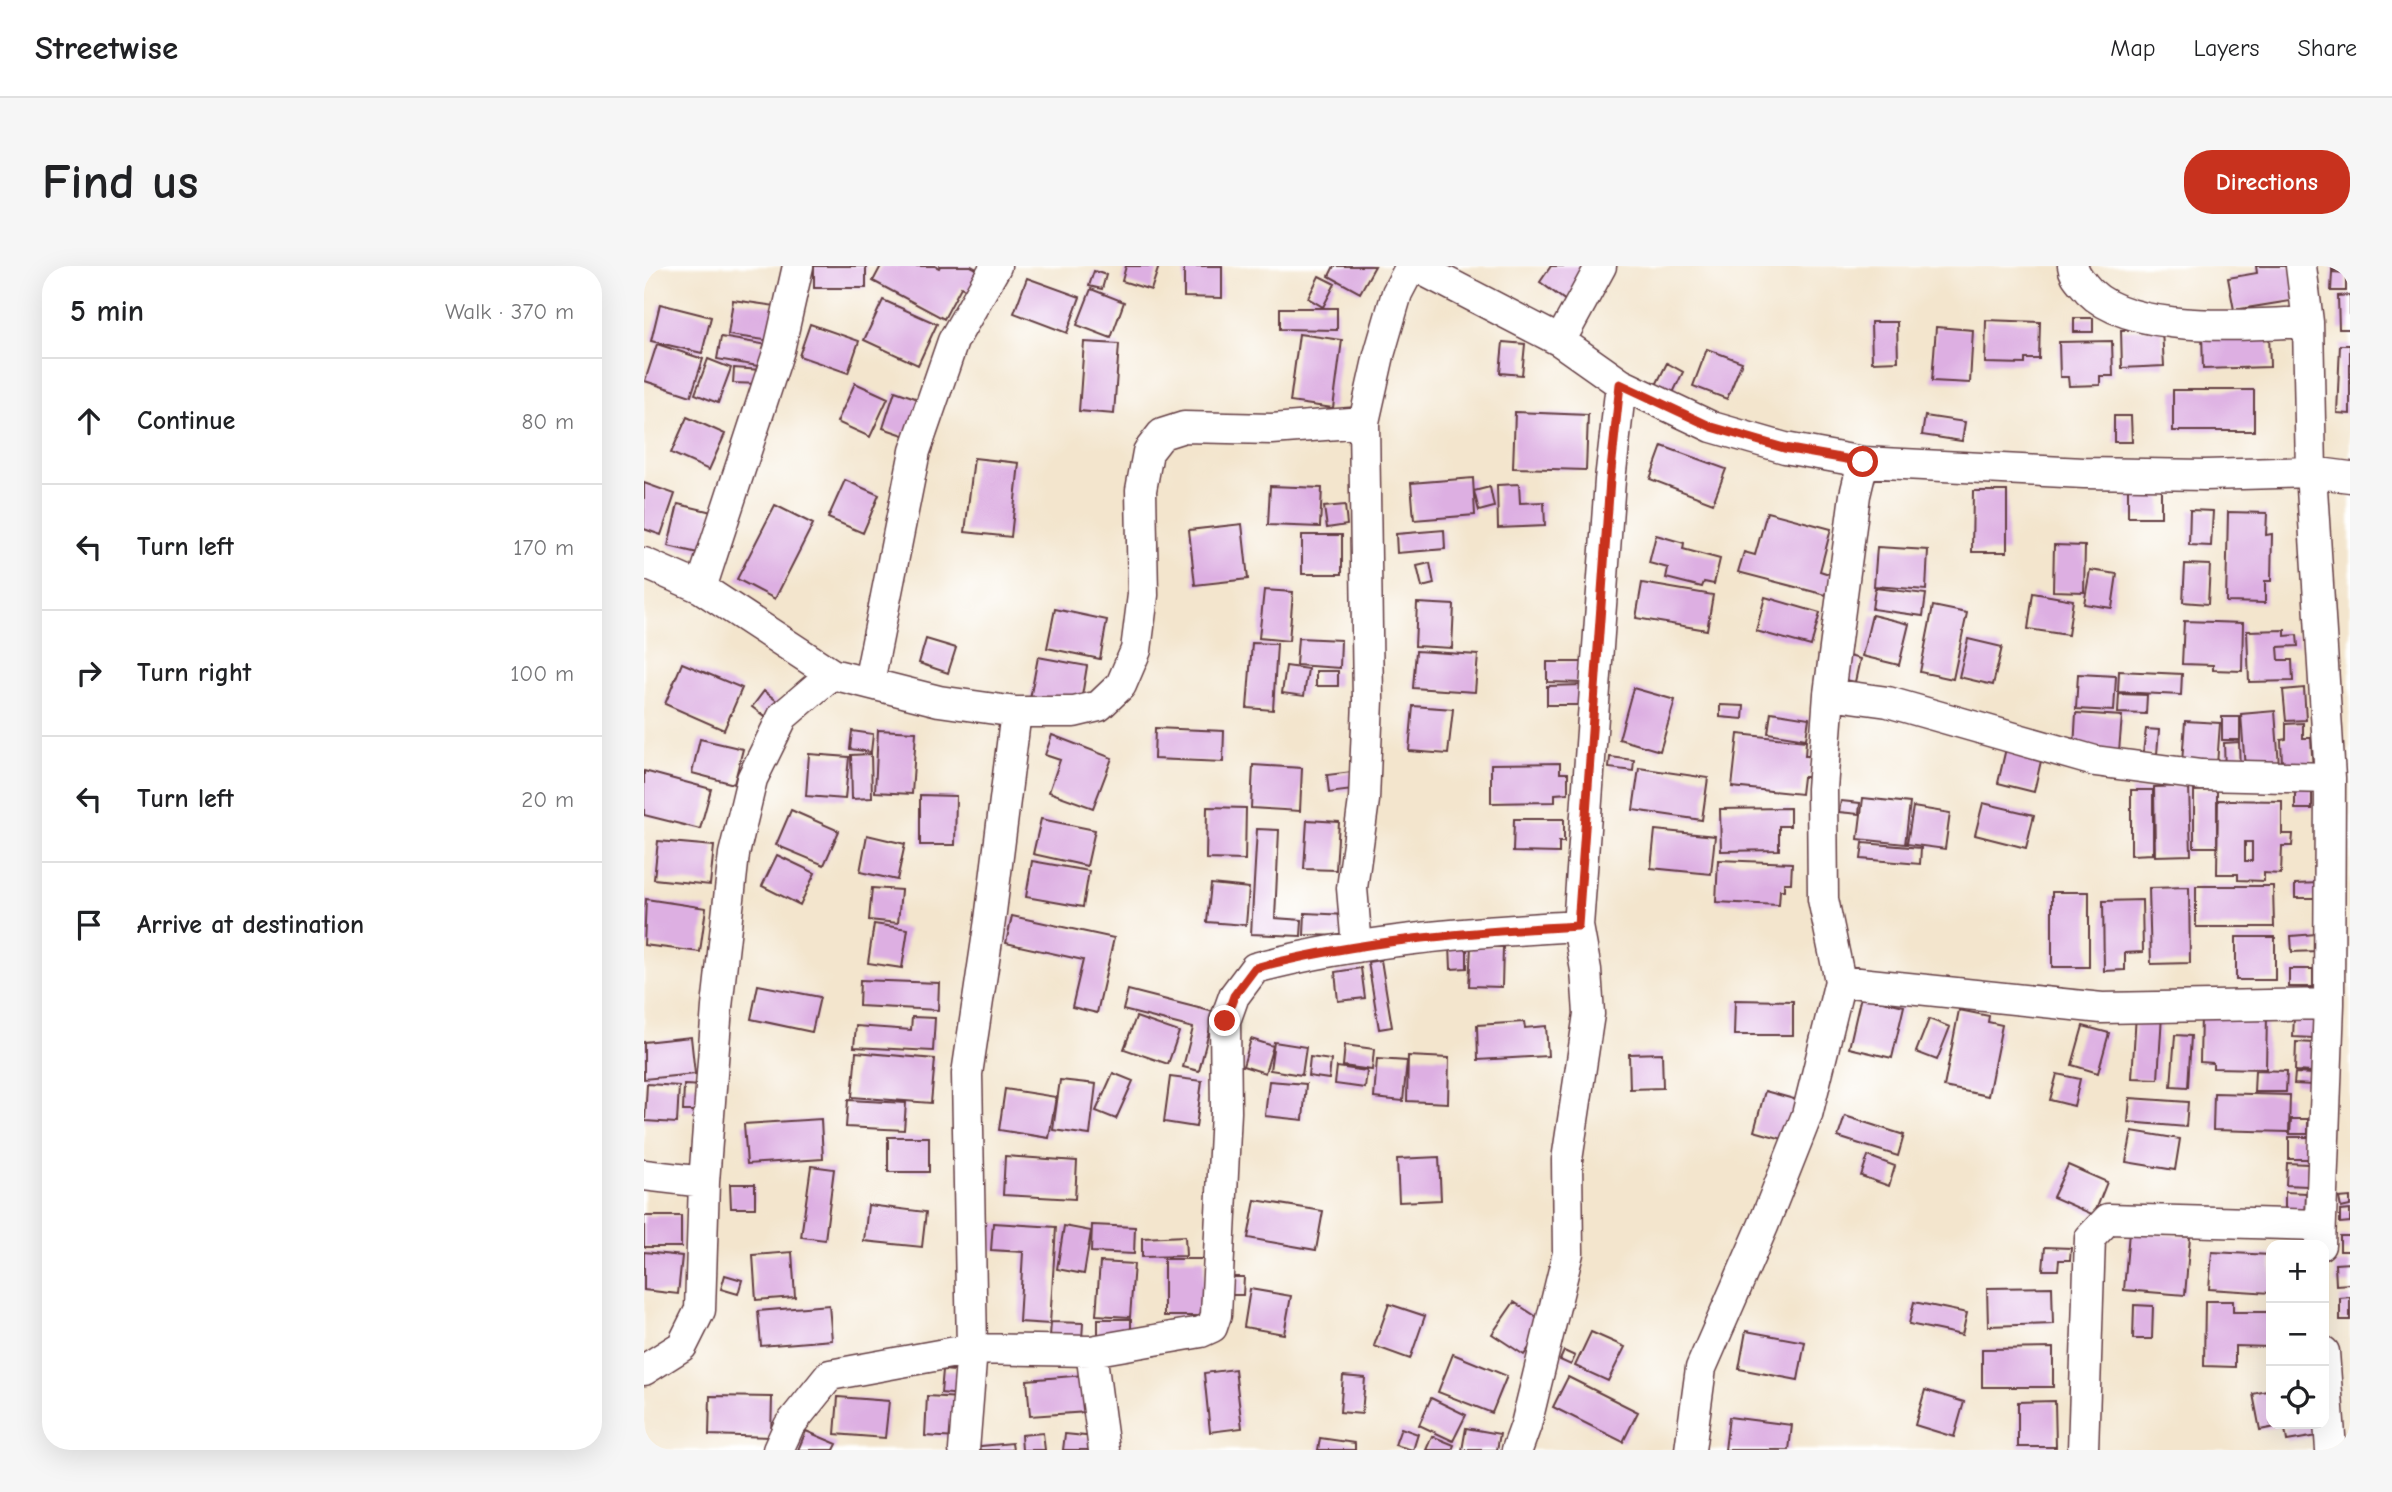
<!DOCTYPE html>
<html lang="en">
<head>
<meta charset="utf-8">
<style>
	:root { --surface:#fff; --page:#f6f6f6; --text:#202124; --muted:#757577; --line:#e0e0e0; --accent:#c8321e }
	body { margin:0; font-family:"Comic Neue",sans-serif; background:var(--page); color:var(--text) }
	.controls { position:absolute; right:21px; bottom:21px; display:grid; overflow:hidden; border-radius:14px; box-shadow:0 7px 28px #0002 }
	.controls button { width:63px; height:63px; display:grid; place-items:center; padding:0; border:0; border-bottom:2px solid var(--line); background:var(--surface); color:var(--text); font:35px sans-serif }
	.stop { position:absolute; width:21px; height:21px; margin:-16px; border:5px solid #c8321e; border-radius:50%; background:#fff }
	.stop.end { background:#c8321e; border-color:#fff; box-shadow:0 2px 7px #0008 }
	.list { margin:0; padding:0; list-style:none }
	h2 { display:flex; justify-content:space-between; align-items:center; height:91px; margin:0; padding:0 28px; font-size:30px }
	h2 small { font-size:23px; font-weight:400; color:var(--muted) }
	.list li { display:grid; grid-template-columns:46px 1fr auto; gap:21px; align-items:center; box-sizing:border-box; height:126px; padding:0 28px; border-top:2px solid var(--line) }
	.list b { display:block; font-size:26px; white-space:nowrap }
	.list em { font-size:23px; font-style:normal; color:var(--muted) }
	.icon { flex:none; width:38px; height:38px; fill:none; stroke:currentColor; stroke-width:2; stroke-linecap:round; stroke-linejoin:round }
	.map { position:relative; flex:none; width:1706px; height:1184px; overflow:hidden; border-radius:28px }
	header { display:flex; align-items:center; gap:42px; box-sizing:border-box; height:98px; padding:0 35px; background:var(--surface); border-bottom:2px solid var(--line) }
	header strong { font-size:33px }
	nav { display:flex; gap:38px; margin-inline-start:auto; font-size:24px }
	.intro { display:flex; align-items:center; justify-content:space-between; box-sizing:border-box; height:168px; padding:0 42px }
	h1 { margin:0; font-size:49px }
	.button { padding:18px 32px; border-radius:28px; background:var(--accent); color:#fff; font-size:24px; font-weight:700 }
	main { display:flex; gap:42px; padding:0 42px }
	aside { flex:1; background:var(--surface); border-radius:28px; box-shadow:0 7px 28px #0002 }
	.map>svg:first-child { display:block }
</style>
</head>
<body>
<header>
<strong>Streetwise</strong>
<nav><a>Map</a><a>Layers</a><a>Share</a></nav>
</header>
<div class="intro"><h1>Find us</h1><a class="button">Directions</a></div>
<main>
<aside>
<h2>5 min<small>Walk · 370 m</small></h2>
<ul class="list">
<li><svg class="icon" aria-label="ahead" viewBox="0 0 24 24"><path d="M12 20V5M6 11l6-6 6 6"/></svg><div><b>Continue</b></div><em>80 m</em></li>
<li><svg class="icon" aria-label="left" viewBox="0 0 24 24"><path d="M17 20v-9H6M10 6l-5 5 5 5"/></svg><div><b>Turn left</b></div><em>170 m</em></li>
<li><svg class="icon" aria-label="right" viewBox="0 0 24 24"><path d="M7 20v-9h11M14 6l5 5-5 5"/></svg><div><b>Turn right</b></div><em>100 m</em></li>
<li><svg class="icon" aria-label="left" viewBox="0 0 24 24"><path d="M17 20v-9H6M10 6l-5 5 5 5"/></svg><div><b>Turn left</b></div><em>20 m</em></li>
<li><svg class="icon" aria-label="arrive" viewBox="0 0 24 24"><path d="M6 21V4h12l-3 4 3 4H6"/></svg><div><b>Arrive at destination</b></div></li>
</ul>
</aside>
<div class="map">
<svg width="1706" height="1184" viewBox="0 0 1706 1184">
	<rect width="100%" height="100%" fill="#fff"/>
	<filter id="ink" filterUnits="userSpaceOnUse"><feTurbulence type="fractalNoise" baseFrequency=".0143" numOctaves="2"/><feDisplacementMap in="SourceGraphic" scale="14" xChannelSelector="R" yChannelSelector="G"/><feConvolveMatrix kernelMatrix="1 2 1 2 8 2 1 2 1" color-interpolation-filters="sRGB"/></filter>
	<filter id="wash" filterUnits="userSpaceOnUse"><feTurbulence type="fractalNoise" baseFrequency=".00686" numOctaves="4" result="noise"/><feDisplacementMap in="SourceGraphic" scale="28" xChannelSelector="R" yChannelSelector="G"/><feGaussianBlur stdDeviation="1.57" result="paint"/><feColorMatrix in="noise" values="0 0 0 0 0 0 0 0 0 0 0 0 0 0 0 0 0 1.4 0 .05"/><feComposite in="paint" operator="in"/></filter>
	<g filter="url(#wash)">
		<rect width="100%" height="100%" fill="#f3e5cd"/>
		<g id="blocks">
			<path fill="#ddafe2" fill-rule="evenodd" d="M170,0H222V22H170Z
				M237,0H291L295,2L296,0H327L342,8L331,28L317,21L300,53L229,15Z
				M482,0H515L507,24L478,15Z
				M540,0H578V32L540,31Z
				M690,0H731L716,27L685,10Z
				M907,0H946L922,35L896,16Z
				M1612,0H1647L1652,34L1590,44L1584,12L1613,7Z
				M1688,0H1706V4H1688Z
				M450,5L462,9L458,23L445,20Z
				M1688,6L1702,7V25H1687Z
				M675,10L691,18L679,41L664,32Z
				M383,12L436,31L423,67L370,47Z
				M447,23L480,36L467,72L433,59Z
				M1706,29V63H1695L1694,30Z
				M89,34L132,40L128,75L84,69Z
				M239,34L293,58L274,99L220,74Z
				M16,38L67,51L58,87L7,75Z
				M636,42H693V64L636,63Z
				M1430,52H1449V66H1430Z
				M1342,54L1396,56L1395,93H1381V98L1341,97Z
				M1227,56H1253L1254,95L1228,96Z
				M166,58L215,75L204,107L155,90Z
				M1292,61L1329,64L1326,117L1288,115Z
				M1518,63L1520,100L1478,102L1477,64Z
				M1625,65L1626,101L1559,103L1558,67Z
				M655,68L698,74L689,142L646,136Z
				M77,71L124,79L120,101L73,93Z
				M1468,75L1469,110H1456V119L1425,120L1424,111H1416L1415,76Z
				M440,76L475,78L470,148L435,145Z
				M859,76L881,78L878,109L856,107Z
				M13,78L59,93L47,130L1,115Z
				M1696,79H1706V148L1693,147Z
				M1063,83L1098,96L1083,133L1049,120Z
				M64,93L87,102L74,137L51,128Z
				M1023,97L1039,106L1029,127L1012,119Z
				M90,102L117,104V118L89,117Z
				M211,117L244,132L226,171L193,156Z
				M1529,124H1610V165H1529Z
				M251,125L280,135L268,172L239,162Z
				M871,146L944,149L942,204L869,202Z
				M1281,150L1321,156L1318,175L1278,169Z
				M1470,150H1487L1488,176H1470Z
				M43,151L81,168L65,204L27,187Z
				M1018,180L1082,203L1069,237L1006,213Z
				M330,192L375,197L367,271L321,266Z
				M829,212L831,249L770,254L767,217Z
				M201,214L235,229L219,267L184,252Z
				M0,217L31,228L17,269L0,263Z
				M875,218L876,237L900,236L901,260L854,262L853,219Z
				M1484,219H1517V251H1484Z
				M626,220L678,222L676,261L624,259Z
				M846,221L850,241L835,245L830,225Z
				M1329,225H1363V286H1328Z
				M34,238L68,246L58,288L24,280Z
				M131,239L169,258L131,333L93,313Z
				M701,239L703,259L683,262L680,241Z
				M1546,244L1569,245L1567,280L1545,279Z
				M1123,246L1187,263L1176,305L1188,309L1182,329L1094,306L1100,286L1111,289Z
				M1584,246L1623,247L1622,269L1628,268L1627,315H1621V337L1582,336Z
				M598,258L604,313L551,319L545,264Z
				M800,264L801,283L753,287L752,268Z
				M658,269H698V308H658Z
				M1012,269L1040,277L1039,283L1076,293L1070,318L1060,316L1058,321L1022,312L1024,302L1005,297Z
				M1410,279L1441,280L1440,326L1409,325Z
				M1233,281L1284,284L1282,324L1230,320Z
				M786,297L790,318L778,321L773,300Z
				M1541,298L1566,299L1564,338L1539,336Z
				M1446,304L1473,308L1468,342L1440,338Z
				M998,317L1069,329L1063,364L992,352Z
				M1231,322L1282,328L1279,350L1228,343Z
				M620,324L649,326L645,375L615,372Z
				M1389,327L1429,334L1424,369L1384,363Z
				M1121,331L1176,347L1167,380L1112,365Z
				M773,337L810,339L808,382L771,380Z
				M1289,340L1323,347L1309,413L1276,406Z
				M411,343L463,354L456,393L403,382Z
				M1228,349L1265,358L1255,399L1218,390Z
				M1540,355L1599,357L1598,405L1569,404V399L1538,398Z
				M1641,364V370L1653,369L1654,380L1634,381L1635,394H1648L1649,415L1605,416L1603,365Z
				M654,372L697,374L696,402L652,399Z
				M282,373L312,382L304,407L275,397Z
				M1324,373L1358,381L1349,419L1315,411Z
				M608,377L633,378L629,444L603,442Z
				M772,385L834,389L831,426L769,422Z
				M1201,389L1216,393L1211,416L1196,413Z
				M394,391L443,400L436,442L386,433Z
				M903,396H941L940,417L903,416Z
				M38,397L98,422L80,464L21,438Z
				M642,400L664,403L660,430L638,427Z
				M672,405H694V420H672Z
				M1475,405L1538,408L1537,429L1474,426Z
				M1434,408L1472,410L1470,445L1432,443Z
				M941,419V439H903V420Z
				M989,422L1031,434L1016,485L975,473Z
				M1660,422L1662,454L1642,455L1639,424Z
				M120,425L138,439L127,455L108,441Z
				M1475,428L1503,429L1502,448L1474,447Z
				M1076,439L1100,440L1099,453L1076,451Z
				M769,440L809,443L804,488L765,485Z
				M1631,445L1635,500L1601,503L1597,448Z
				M1127,446L1165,452L1162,473L1124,467Z
				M1432,447L1478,450L1475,485L1430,482Z
				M1578,451H1596V474H1578Z
				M1541,455L1576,457L1573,499L1538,497Z
				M1659,457V472H1667L1669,505L1638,497L1637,474L1642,473V458Z
				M511,462L580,465L579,496L510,493Z
				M1502,463L1515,464L1513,488L1499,487Z
				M234,464L272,466L268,528L231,526Z
				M208,465L229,468L227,486L206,483Z
				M1094,468L1162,475L1161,490H1167L1165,511H1159L1157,528L1088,521Z
				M408,469L468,492L449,542L405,526L416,494L401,489Z
				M56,473L99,483L90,518L48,507Z
				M1595,476L1596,504L1581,505L1580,477Z
				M1363,478L1399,486L1390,526L1354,517Z
				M165,488L205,491L201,533L162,530Z
				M227,488L228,532L208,533L207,489Z
				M966,491L990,494L989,505L965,502Z
				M916,497V507H924V527L911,528V536L847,537V498Z
				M609,499L658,502L656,545L607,542Z
				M995,502L1064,512L1058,554L989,544Z
				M0,505L67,523L56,563L0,549Z
				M707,506L709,524L685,527L683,509Z
				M1668,516V543H1651V517Z
				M1545,520L1547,589L1511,590L1510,521Z
				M1487,524H1509V588L1487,589Z
				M1573,524V581H1550V525Z
				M276,529L312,530L311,579H276Z
				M1219,532L1266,537L1261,578L1214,573Z
				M1574,534L1638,535V568H1649L1648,580H1638L1637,608L1620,607V615L1594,614V608H1573ZM1601,576H1608V595H1601Z
				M1197,535L1216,537L1215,548L1195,546Z
				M1339,537L1390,549L1382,582L1331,569Z
				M563,541L602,542L601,594L562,593Z
				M1269,541L1306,547L1301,583L1263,578Z
				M1146,542V560H1135V584L1077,585L1076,543Z
				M147,544L195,565L180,599L132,579Z
				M397,553L451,564L443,600L389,588Z
				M870,553H920V576H915V587L869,586Z
				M663,554L695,556L692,604L660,603Z
				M613,563L635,564L631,652L658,654L657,670L607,668Z
				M1011,564L1071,570L1067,608L1007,602Z
				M223,569L261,578L253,614L216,606Z
				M14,575L70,580L66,619L10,613Z
				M1219,577L1277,582L1276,598L1217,593Z
				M133,589L171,607L156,639L118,620Z
				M1074,594L1148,597L1147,617H1140V624H1136L1135,639L1072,636Z
				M388,595L445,605L439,641L382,631Z
				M1676,617V632H1651V618Z
				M567,618L605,622L602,659L563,656Z
				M1552,620H1629L1630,661H1552Z
				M1545,621L1546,697L1507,698L1505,622Z
				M228,622L257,624L254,657L225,654Z
				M1408,626H1445V701H1408Z
				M2,633L62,642L56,686L0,679Z
				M1498,634L1499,686L1481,687V704L1460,705L1459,635Z
				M661,647L704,649L703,670L660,669Z
				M368,650L470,672L453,747L428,741L439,694L362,677Z
				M230,658L264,663L258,702L224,697Z
				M1672,668L1673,685L1648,686L1647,670Z
				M1592,671H1631V714H1592Z
				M823,678V702L807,703L806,679Z
				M827,680L859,681L858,721L825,720Z
				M737,694L748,761L735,763L724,696Z
				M717,702L721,732L694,735L691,706Z
				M1645,703H1669V721H1645Z
				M216,714L295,717L294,744L215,740Z
				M114,719L176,731L168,766L107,753Z
				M484,724L570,746L555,805L539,801L549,762L479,744Z
				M1217,730L1260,740L1248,792L1205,782Z
				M1091,734L1149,735V769H1090Z
				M1315,744L1345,750L1344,756L1358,759L1344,830L1300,821Z
				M1492,748L1518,749L1514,813L1488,812Z
				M1557,749H1623L1622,803L1569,802V797L1556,796Z
				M268,751L291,752L289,785L210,781L212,760L267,764Z
				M492,751L535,766L524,798L480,783Z
				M1650,751L1671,752L1670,772L1649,771Z
				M1285,753L1306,761L1293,794L1272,786Z
				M880,756L881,762L902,760L904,790L834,794L833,759Z
				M1439,760L1465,767L1454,807L1428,799Z
				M1531,769L1547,770L1544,821L1527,820Z
				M47,771L51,808L0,813V776Z
				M607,773L629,780L621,807L599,800Z
				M630,776L662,781L658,809L626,804Z
				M1652,776L1670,777L1669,806L1651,805Z
				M701,779L730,783L728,804L699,800Z
				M212,786L291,793L287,837L208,831Z
				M1018,787L1019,822L986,823L985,788Z
				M764,790L805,792L804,837L763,835Z
				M666,791L687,794L685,813L664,810Z
				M733,793L763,795L759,835L730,832Z
				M693,801L723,805L721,822L691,818Z
				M1611,804L1643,805L1642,826H1610Z
				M469,807L489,815L472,853L452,845Z
				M1651,807L1669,808V819L1650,818Z
				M1413,808L1436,813L1430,840L1406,834Z
				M526,811L558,815L552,861L520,856Z
				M416,814L452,818L446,869L409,864Z
				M625,815L662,818L659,854L621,850Z
				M3,818L35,820L33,857L1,855Z
				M40,819L61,820L60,845H39Z
				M361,823L412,831L405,872L355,864Z
				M1121,825L1157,835L1146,875L1110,865Z
				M1570,827L1646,829L1645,866L1569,864Z
				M1486,832L1544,836L1542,861L1484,856Z
				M204,834L262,837L260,864L202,861Z
				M1201,850L1260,869L1254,890L1194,871Z
				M177,853L179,893L103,898L100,858Z
				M1647,853H1664V868H1646Z
				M1488,865L1536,873L1531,904L1482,896Z
				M244,871H285V906H244Z
				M1645,871H1665V893H1645Z
				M361,890L433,895L431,933L359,929Z
				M1224,890L1251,900L1245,920L1217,910Z
				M795,891L797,934L755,936L753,893Z
				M1643,897L1664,898L1663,920L1642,919Z
				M1424,899L1463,916L1450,949L1409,931Z
				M167,900L190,903L181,974L157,971Z
				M86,918H111V942H87Z
				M1641,926L1662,927L1661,953L1641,952Z
				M1706,931V940L1697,942L1695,932Z
				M611,934L679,945L672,984L604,972Z
				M224,939L282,946L278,981L220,975Z
				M1706,944V956L1696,957V945Z
				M0,950H37V981H0Z
				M349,957L412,961L406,1058L375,1056L379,986L347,984Z
				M448,959L491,961L490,988L447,986Z
				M420,960L447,965L440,1008L413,1003Z
				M1485,966L1546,971L1541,1029L1480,1024Z
				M541,970L542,990L498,991V972Z
				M1696,970H1706V985H1696Z
				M1401,981L1427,982L1426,994H1415L1414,1004H1399Z
				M0,986L38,990L34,1028L0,1024Z
				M148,986L151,1031L112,1034L109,989Z
				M1568,986L1627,989V1027L1565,1023Z
				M520,993H560V1050H520Z
				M456,996L490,998L486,1051L452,1049Z
				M1706,997V1018L1692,1019L1691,998Z
				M81,1009L98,1014L94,1028L77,1023Z
				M584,1011H600L599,1029H583Z
				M1408,1021L1409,1058L1344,1060L1343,1022Z
				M606,1023L647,1030L640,1068L600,1061Z
				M1706,1031V1054H1696V1032Z
				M1561,1035H1589V1046H1627V1081L1591,1080V1101L1560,1100Z
				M870,1036L902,1057L880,1089L848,1068Z
				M1270,1036L1323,1047L1318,1069L1265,1058Z
				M745,1038L781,1050L766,1093L730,1080Z
				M185,1039L188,1074L117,1080L114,1045Z
				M1490,1039L1509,1040L1508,1073H1489Z
				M454,1053H487V1069H454Z
				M407,1056L439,1057L438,1073L406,1071Z
				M1102,1065L1161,1076L1154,1114L1095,1103Z
				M947,1066L981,1081L964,1115L931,1100Z
				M1409,1082V1121H1338V1083Z
				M1627,1082V1096H1621V1083Z
				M920,1085L931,1090L927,1099L916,1094Z
				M809,1088L863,1110L848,1147L794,1126Z
				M591,1103L598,1162L566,1166L560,1107Z
				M299,1104L321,1106L318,1129L297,1127Z
				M440,1109L443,1146L386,1150L383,1114Z
				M699,1110L721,1112L718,1148L696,1146Z
				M924,1111L994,1146L979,1176L909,1141Z
				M1281,1124L1320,1136L1310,1171L1271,1159Z
				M1627,1124V1158L1641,1159L1616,1164L1609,1128Z
				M66,1130L128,1131L127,1171L65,1169Z
				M283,1130L316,1132L314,1172L281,1170Z
				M194,1131L245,1135L241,1172L191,1168Z
				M787,1132L822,1149L809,1175L775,1159Z
				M1411,1135L1412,1181H1374V1136Z
				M1085,1151L1148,1159L1145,1184H1081Z
				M1669,1158H1671L1673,1170L1643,1175L1641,1163Z
				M757,1162L774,1168L769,1184L751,1179Z
				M822,1162L856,1168L853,1184H818Z
				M162,1165L193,1178L190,1184H154Z
				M399,1167L401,1184H378L377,1169Z
				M421,1168L451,1171L449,1184H419Z
				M788,1170L810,1179L808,1184H782Z
				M676,1172L711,1177V1184H674Z
				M368,1177L369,1184H327V1181Z"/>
		</g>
	</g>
	<g filter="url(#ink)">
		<use href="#blocks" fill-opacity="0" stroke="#633d43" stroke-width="2"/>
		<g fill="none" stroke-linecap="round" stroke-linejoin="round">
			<g stroke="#633d43" stroke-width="33">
				<path id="minor" d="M771,0L916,75L977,118L1068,161L1141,182L1219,196L1440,207L1561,209L1667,206L1706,211
					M1429,0C1430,8 1434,12 1439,18C1477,71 1605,58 1664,56
					M1657,0L1664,56L1667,206L1686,512L1685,738L1676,979
					M916,75L957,0
					M0,297L57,322L188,408L295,435L372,446H430L455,440L477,419L492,384L499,329L497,224L504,186L518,168L540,161L628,163L720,156
					M57,322L135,84L154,0
					M225,416L271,185L309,75L352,0
					M1185,428L1244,436L1451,495L1557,509L1686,512
					M713,681L708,622L720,534L724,434L720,156L735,89L753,27L767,0
					M1196,715L1458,742L1685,738
					M0,909L60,916
					M447,1085L460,1184
					M1680,1086L1687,1184
					M0,1104L38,1080L56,1044L60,916L73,741L90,588L108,513L139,450L188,408
					M134,1184L145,1160L186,1109L328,1083L447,1085L557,1066L568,1061L572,1049L582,846L581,755L590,730L611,702C716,674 826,666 934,660
					M320,1184L328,1083L323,808L346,654L372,446
					M873,1184L882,1159L924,987L923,894L945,748L942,704L934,660L966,214L977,118
					M1046,1184L1057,1102L1119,960L1163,849L1196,715L1179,633L1178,523L1185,428L1211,229L1219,196
					M1439,1184L1446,972L1464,953L1675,959"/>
			</g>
			<use href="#minor" stroke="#fff" stroke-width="30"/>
		</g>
	</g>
	<g fill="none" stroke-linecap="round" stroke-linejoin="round" filter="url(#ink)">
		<path stroke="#c8321e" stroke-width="9" d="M581,755L590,730L611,702C716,674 826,666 934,660L966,214L976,118L1068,161L1140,182L1219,196"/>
	</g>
</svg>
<div class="controls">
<button>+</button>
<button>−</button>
<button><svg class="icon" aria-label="locate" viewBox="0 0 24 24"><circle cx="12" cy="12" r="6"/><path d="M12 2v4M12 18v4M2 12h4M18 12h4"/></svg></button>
</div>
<div class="stop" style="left:1219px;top:196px"></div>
<div class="stop end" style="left:581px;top:755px"></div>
</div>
</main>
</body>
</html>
